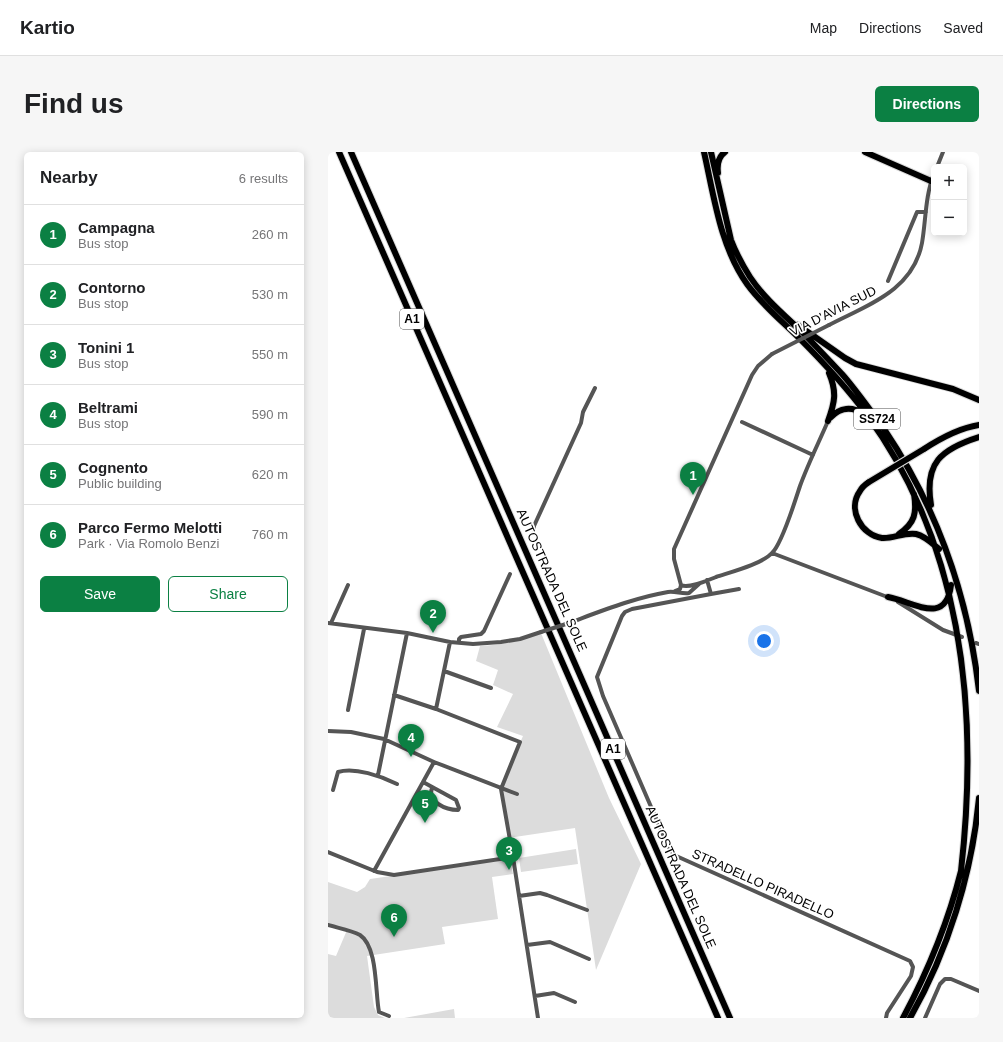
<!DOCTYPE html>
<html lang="en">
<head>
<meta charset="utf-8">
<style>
	:root { --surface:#fff; --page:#f6f6f6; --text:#202124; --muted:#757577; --line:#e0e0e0; --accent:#0b8043 }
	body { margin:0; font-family:Arial,sans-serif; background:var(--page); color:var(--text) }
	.controls { position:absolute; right:12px; top:12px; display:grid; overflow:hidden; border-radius:6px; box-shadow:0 2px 10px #0003 }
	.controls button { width:36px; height:36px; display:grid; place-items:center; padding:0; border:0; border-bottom:1px solid var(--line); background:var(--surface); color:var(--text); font:20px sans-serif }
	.you { position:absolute; left:436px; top:489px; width:14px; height:14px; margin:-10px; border:3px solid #fff; border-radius:50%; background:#1a73e8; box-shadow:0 0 0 6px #1a73e833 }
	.badge { display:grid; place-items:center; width:26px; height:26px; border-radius:50%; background:var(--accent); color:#fff; font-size:13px; font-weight:700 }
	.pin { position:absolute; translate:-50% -33px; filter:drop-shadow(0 1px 2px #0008) }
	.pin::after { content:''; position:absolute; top:21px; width:14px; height:12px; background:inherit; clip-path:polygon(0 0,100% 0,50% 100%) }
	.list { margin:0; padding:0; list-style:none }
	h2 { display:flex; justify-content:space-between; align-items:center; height:52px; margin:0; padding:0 16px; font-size:17px }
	h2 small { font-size:13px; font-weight:400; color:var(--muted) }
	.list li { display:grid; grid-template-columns:26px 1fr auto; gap:12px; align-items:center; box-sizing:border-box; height:60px; padding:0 16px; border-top:1px solid var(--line) }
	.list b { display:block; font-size:15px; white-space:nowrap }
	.list p { margin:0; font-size:13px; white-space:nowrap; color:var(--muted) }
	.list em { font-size:13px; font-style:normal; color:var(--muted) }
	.actions { display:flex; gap:8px; padding:12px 16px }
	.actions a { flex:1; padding:9px 0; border:1px solid var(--accent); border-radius:6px; text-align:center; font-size:14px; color:var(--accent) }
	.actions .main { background:var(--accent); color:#fff }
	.map { position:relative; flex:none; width:651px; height:866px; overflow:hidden; border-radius:6px }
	header { display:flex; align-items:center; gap:24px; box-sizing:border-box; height:56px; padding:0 20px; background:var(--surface); border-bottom:1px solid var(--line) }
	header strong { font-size:19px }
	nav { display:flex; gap:22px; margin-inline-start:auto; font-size:14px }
	.intro { display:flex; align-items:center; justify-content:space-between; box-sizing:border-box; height:96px; padding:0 24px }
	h1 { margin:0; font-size:28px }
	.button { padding:10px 18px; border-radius:6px; background:var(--accent); color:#fff; font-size:14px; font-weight:700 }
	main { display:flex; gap:24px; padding:0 24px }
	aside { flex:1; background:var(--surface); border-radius:6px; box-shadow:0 2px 10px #0003 }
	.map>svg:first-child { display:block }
</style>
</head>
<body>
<header>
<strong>Kartio</strong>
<nav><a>Map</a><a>Directions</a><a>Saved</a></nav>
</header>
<div class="intro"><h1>Find us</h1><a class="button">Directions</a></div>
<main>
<aside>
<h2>Nearby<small>6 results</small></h2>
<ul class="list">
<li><span class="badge">1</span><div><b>Campagna</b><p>Bus stop</p></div><em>260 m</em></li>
<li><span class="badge">2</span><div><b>Contorno</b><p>Bus stop</p></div><em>530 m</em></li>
<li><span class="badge">3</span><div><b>Tonini 1</b><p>Bus stop</p></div><em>550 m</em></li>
<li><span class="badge">4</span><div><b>Beltrami</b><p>Bus stop</p></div><em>590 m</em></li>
<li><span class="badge">5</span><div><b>Cognento</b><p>Public building</p></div><em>620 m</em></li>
<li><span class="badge">6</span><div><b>Parco Fermo Melotti</b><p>Park · Via Romolo Benzi</p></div><em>760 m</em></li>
</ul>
<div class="actions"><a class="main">Save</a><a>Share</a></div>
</aside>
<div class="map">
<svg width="651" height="866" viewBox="0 0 651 866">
	<rect width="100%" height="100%" fill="#fff"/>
	<path fill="#dcdcdc" d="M213,481L281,646L313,712L268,818L247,676L180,686L172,636L195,584L169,575L185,542L165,533L170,518L148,509L152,494C173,493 193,489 213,481Z
		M248,697L250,712L193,720L191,706Z
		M182,707L185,722L164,725L170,767L114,775L117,792L39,804L46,855L50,863L57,866H0V802L8,804L19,778L0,772V730L29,740L37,735L42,727Z
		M126,857L127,866H76Z"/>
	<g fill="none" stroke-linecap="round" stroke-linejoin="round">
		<g stroke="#dbdbdb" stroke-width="8">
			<path id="highway" d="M11,0L390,866
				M23,0L402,866
				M376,0C386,44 392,94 419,132C434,153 454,169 472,187C496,211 519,236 539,263C635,394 651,560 633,719C620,771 600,819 575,866
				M383,0L403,88C408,101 415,114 422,125C436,146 455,162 472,178C486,192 500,207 514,222C529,239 542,258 556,277C610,357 640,443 651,539
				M537,0L603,29
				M390,21C389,13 390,5 397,0
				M470,173L517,206L528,212L625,237L651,248
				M502,266C512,255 524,254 536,262
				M500,269C507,250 509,240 501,221
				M596,297C613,286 631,276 651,273
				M541,330C538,332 534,335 532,339C519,357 533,383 554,386C565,387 576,380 588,382C597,384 604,391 611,397
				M603,353C596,311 613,297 651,285
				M571,382C587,371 589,361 586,342
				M560,445C584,449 618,475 623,433
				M582,866C620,799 644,722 651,646"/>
		</g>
		<path stroke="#555" stroke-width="4" d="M609,15L615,0
			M560,129L589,60H598
			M501,173C539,153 585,139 594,91C598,68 597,44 606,22
			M414,270L485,303
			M206,382V374L253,271L255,260L267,236
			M444,401L562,446
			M379,428L383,442L411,437
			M353,433C361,437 380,428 388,425C403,420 434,412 444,401C454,392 467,349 472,334C480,312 491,290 500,269
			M347,439L352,437L353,433L346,407V397L424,223L430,214L444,202
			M383,442L304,457L297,460L294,464L269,525L275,544L340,694L346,703L582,809L585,815L583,824L559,861L558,866
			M570,450L615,478L634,485
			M0,471L79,481L122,490L145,492L173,490L192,487L213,480
			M3,471L20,433
			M238,472C271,460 305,446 340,440C347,439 354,442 361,441L371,432
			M131,491V487L133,485L153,482L156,479L182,422
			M648,491L651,492
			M116,519L163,536
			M66,543L108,557L192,590L173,637
			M108,557L122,490
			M20,558L36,477
			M0,579L23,580L56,587L106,610L189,642
			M50,623L79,481
			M95,630L128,648L131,656L130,658C118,658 99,650 104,636
			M173,637L185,705L210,866
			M5,638L10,620C27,615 53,624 69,632
			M0,700L49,720L66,723L185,705
			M46,719L106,610
			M191,744L212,741L219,743L259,758
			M0,773C10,776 23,778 32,783C50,795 47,840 51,860L61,864
			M199,793L222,790L261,807
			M207,844L226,841L247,850
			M597,866L612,832L617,827H623L651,839"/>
		<use href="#highway" stroke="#000" stroke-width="6"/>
		<g stroke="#dbdbdb" stroke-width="8" stroke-linecap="butt">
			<path id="highway-bridge" d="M541,330L596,297"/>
		</g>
		<path stroke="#555" stroke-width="4" d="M444,202L501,173
			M213,480L238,472"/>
		<use href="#highway-bridge" stroke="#000" stroke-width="6"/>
	</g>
	<g text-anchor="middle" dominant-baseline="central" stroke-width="3.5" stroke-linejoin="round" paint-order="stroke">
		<g fill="#fff" stroke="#4c4c4c" stroke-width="1">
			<rect x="72" y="157" width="24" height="20" rx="3"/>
			<rect x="526" y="257" width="46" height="20" rx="3"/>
			<rect x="273" y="587" width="24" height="20" rx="3"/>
		</g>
		<g font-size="12" font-weight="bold" fill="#000">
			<text x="84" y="167">A1</text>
			<text x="549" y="267">SS724</text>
			<text x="285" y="597">A1</text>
		</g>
		<g font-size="13" fill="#000" stroke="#fff">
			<text transform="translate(505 159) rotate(-27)">VIA D'AVIA SUD</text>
			<text transform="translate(224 428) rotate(66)">AUTOSTRADA DEL SOLE</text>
			<text transform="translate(353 725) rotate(66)">AUTOSTRADA DEL SOLE</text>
			<text transform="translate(435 732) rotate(24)">STRADELLO PIRADELLO</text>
		</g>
	</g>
</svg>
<div class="controls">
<button>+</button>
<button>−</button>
</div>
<div class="you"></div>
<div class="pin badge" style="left:365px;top:343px">1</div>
<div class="pin badge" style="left:105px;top:481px">2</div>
<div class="pin badge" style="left:181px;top:718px">3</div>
<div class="pin badge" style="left:83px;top:605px">4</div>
<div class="pin badge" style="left:97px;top:671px">5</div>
<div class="pin badge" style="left:66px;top:785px">6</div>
</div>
</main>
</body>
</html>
